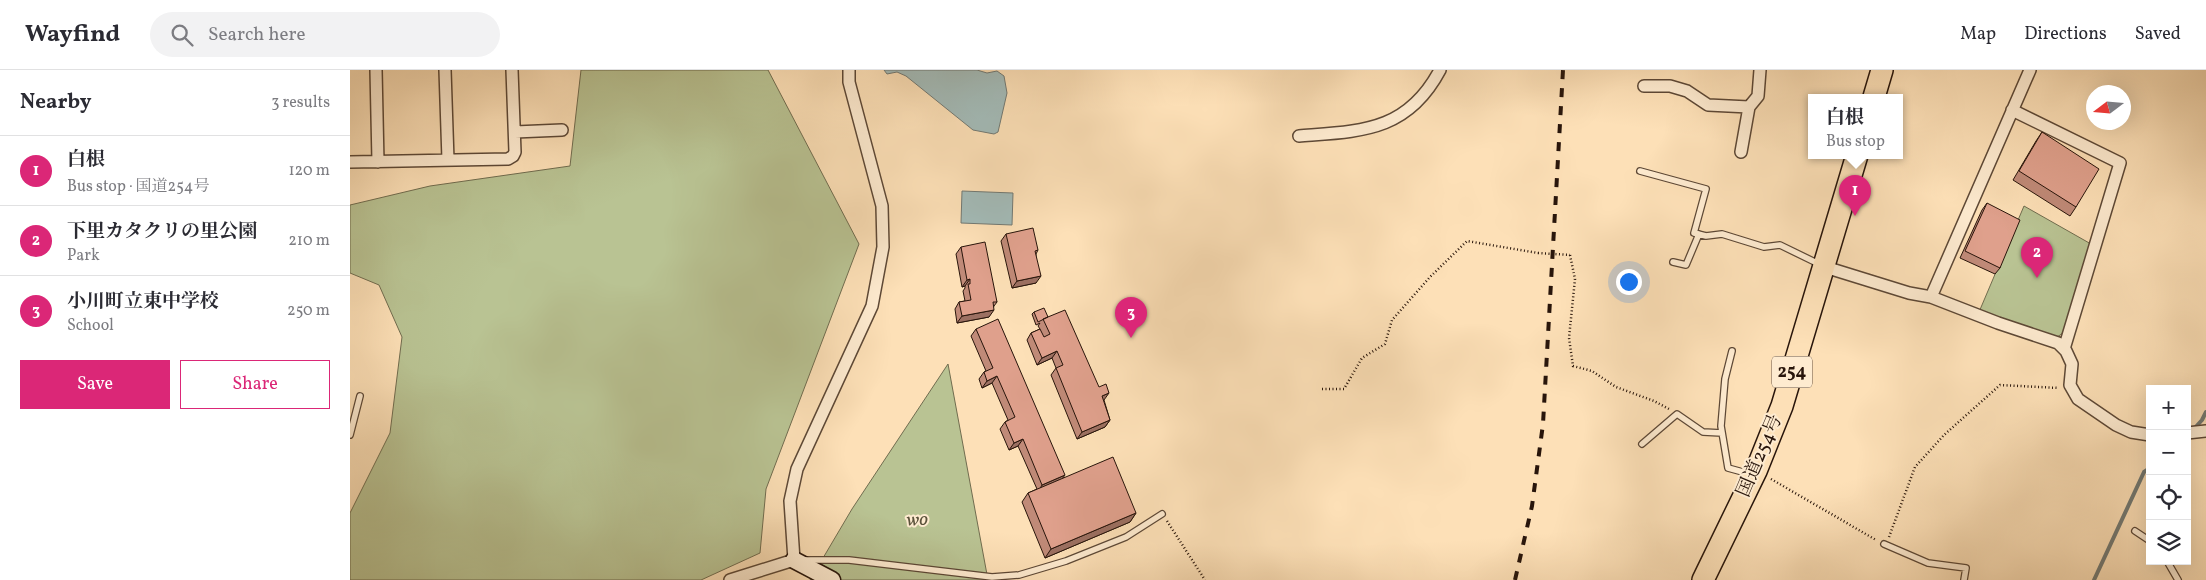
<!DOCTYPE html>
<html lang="en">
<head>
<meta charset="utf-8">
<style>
	:root { --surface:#fff; --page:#f2f2f3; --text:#2b2b33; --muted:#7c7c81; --line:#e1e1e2; --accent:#db2777 }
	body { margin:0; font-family:Vollkorn,"Noto Serif JP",serif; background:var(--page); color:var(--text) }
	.controls { position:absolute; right:15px; bottom:15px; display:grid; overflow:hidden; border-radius:0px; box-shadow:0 5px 20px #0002 }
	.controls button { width:45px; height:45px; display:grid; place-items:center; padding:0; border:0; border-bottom:1px solid var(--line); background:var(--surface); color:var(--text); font:25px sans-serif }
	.compass { position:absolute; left:1736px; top:15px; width:45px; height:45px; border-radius:50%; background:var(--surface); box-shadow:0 5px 20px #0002; rotate:254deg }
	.you { position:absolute; left:1278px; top:211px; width:18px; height:18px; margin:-12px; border:4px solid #fff; border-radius:50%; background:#1a73e8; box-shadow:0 0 0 8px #1a73e833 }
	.badge { display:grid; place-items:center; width:32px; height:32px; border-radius:50%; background:var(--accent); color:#fff; font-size:16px; font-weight:700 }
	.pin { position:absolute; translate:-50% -41px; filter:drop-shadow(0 1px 2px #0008) }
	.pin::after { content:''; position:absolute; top:26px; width:18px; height:15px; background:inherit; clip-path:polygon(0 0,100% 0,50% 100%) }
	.popup { position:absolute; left:1458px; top:24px; width:95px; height:65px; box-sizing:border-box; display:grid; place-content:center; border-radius:0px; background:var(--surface); filter:drop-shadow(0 1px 4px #0005); font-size:16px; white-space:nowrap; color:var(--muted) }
	.popup b { font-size:19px; color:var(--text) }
	.popup::after { content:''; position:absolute; left:50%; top:100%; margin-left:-10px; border:10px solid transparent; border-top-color:var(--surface) }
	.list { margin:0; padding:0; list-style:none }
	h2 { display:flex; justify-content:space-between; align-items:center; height:65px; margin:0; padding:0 20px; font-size:21px }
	h2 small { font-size:16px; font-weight:400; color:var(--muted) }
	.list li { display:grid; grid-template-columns:32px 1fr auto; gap:15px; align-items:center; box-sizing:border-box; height:70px; padding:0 20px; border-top:1px solid var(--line) }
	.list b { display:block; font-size:19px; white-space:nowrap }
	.list p { margin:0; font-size:16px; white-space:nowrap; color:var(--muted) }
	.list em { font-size:16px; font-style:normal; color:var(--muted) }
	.actions { display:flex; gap:10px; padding:15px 20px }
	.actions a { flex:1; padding:11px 0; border:1px solid var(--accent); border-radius:0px; text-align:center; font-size:18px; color:var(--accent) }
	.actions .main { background:var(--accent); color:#fff }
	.icon { flex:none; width:28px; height:28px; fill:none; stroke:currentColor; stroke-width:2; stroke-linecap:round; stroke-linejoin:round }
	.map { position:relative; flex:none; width:1856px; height:510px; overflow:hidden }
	header { display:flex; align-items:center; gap:30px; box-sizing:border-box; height:70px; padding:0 25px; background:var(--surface); border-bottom:1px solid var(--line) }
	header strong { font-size:24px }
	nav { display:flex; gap:28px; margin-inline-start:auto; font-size:18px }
	.search { width:350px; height:45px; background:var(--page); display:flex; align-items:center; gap:12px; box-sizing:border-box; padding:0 18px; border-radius:28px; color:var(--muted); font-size:19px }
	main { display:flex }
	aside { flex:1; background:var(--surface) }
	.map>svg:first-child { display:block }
</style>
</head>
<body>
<header>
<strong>Wayfind</strong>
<div class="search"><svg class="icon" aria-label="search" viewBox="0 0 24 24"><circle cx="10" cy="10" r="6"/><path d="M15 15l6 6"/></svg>Search here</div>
<nav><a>Map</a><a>Directions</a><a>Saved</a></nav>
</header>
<main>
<aside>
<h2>Nearby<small>3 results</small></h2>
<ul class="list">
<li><span class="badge">1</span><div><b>白根</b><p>Bus stop · 国道254号</p></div><em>120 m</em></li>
<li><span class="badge">2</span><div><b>下里カタクリの里公園</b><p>Park</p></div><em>210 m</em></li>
<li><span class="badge">3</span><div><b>小川町立東中学校</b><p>School</p></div><em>250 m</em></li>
</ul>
<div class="actions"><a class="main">Save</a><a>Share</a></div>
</aside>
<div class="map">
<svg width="1856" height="510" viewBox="0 0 1856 510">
	<rect width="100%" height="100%" fill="#fde0b7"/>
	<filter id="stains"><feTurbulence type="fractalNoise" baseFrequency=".004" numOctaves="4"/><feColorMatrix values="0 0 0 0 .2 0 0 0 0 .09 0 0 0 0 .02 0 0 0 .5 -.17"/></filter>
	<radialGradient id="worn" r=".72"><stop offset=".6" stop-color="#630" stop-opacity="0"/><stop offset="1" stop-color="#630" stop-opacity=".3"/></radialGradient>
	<path fill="#b9c393" stroke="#706c4f" d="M231,0H418L509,174L416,419L410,483L351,510H0V443L40,363L52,267L29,215L0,203V135L80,116L220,96Z
		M1674,136L1741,174L1714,262L1706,268L1629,242Z
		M598,294L638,510H460L502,439Z"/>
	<path fill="#a3bbb8" stroke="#727973" d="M534,0H627L637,3L647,1L654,6L657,23L648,62L644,64L623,60L556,6L547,2L537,4Z
		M612,121L663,123L662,155L611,153Z"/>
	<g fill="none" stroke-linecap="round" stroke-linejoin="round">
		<path stroke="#727973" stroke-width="4" d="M1843,360L1852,350L1856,342
			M1744,510L1794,402L1800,398"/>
		<g stroke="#5d4836" stroke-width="8">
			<path id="lane" d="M1290,101L1356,119L1344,163L1356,166L1372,164L1414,177L1430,175L1469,194
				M1323,192L1336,195L1349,164
				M1382,281L1375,309L1371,356L1378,398L1400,404
				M0,365L10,326
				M1292,374L1327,344L1353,362L1372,363
				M1785,461L1800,471
				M1534,474L1578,493L1616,498L1614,510
				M453,490H499L642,507L669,505L716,491L776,467L812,444
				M1817,491L1828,510"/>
		</g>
		<g stroke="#5d4836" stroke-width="14">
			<path id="street" d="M26,0L28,92
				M95,0L98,90
				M1294,16H1320L1337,21L1358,35L1399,37
				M1662,40L1770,93L1714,279
				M165,62L212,60
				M949,66C1011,61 1057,62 1090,0
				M1391,82L1399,37L1408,26L1410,0
				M0,92L158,89L163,86L165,82L162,0
				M1475,197L1559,223L1581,227L1648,253L1708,273L1716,281L1722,294L1720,315L1728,329L1766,355L1781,362L1800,365
				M1581,227L1680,0
				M1837,363L1856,361
				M380,510L444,490L440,431L447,399L522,236L533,177L532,136L499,12V0"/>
		</g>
		<g stroke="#28150b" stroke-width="19">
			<path id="secondary" d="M444,490L482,510"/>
		</g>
		<g stroke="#28150b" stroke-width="24">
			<path id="highway" d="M1524,27L1532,0
				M1353,510L1406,401L1432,336L1507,85"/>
		</g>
		<path stroke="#28150b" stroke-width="2.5" stroke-dasharray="1 2.5" stroke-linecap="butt" d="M1220,185L1225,209L1219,268L1223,296L1242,301L1266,317L1304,331L1319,339
			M972,319H994L1012,288L1035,274L1042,250L1080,207L1117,171L1188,183
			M1421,409L1526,470
			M817,451L855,510
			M1539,467L1565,397L1594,365L1650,315L1709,318"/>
		<use href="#lane" stroke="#feebd0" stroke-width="5.5"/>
		<use href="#street" stroke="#feebd0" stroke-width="11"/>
		<use href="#secondary" stroke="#feebd0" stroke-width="16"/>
		<use href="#highway" stroke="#fde0b7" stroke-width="21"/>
		<path stroke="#28150b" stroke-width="4" stroke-dasharray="9 9" stroke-linecap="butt" d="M1165,510L1182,436L1193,354L1213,0"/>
		<path stroke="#28150b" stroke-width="2.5" stroke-dasharray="1 2.5" stroke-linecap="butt" d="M1188,183L1220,185"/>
	</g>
	<path fill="#c08a78" stroke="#28150b" d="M1692,62L1726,137L1720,146L1663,110L1686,71Z
		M1637,133L1650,198L1645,204L1610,188L1632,140Z
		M656,164L688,180L686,184V213L662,218L651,171Z
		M611,177L647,232L644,236L639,247L607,253L605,239L609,232L615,231L613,221L615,218V216L612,217L606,184Z
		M684,242L698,247L754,330L760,350L755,357L727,369L701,305L706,298L702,288L687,295L677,270L681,263L690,259L688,256L690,253L686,255L682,244Z
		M626,259L713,408L786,443L780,452L695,488L672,432L678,423L687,419L668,376L659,380L650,359L655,352L658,350L642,313L632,318L629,309L634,302L636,301L621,266Z"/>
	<path fill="#9c7062" stroke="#28150b" d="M691,206L686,213L662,218L667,211Z
		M620,209L615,216L612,217L617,210Z
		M644,240L639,247L607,253L612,246Z
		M707,281L702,288L687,295L692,288Z
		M647,306L642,313L632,318L637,311Z
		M759,323L754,330L748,332L752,326Z
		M760,350L755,357L727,369L732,362Z
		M673,369L668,376L659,380L664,373Z
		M715,405L710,412L688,422L692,415Z
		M786,443L780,452L695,488L701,479Z"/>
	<path fill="#dfa08c" stroke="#28150b" d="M1692,62L1749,99L1726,137L1669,101Z
		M1637,133L1670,150L1650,198L1615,181Z
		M683,158L688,180L685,181L691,206L667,211L656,164Z
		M635,172L647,232H643L644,240L612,246L609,232L621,230L618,214H620V209L617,210L611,177Z
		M694,238L698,247L688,252L684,242Z
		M715,240L749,317L756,314L759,323L752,326L760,350L732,362L706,298L713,295L707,281L692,288L681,263L690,259L694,267L700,264L693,249Z
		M648,249L715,405L692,415L673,369L664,373L655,352L665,347L647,306L637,311L634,302L643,298L626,259Z
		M763,387L786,443L701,479L678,423Z"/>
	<g text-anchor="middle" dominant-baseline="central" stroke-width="4" stroke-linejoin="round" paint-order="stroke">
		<rect fill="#feebd0" stroke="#685546" stroke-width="1" x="1422" y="286.5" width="40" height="31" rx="4"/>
		<g font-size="18" font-weight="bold" fill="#28150b">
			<text x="1442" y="302">254</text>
		</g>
		<g font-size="19" fill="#28150b" stroke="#feebd0">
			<text transform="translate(1410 386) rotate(-67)">国道254号</text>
		</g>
		<g font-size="19" font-style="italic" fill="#5b523b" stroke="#feebd0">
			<text x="567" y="450">wo</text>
		</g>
	</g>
	<rect width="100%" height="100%" filter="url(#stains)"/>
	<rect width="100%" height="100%" fill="url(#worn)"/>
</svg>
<div class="controls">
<button>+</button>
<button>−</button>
<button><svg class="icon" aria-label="locate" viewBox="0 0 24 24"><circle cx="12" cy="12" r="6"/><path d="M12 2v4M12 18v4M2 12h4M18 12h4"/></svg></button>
<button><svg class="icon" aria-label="layers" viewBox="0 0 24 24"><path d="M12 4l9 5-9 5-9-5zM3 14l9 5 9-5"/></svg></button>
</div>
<svg class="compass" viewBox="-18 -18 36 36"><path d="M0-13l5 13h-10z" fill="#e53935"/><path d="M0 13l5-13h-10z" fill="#7c7c81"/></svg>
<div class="you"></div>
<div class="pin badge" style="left:1505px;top:146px">1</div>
<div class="popup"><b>白根</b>Bus stop</div>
<div class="pin badge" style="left:1687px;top:208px">2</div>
<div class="pin badge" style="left:781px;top:268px">3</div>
</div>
</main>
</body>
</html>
